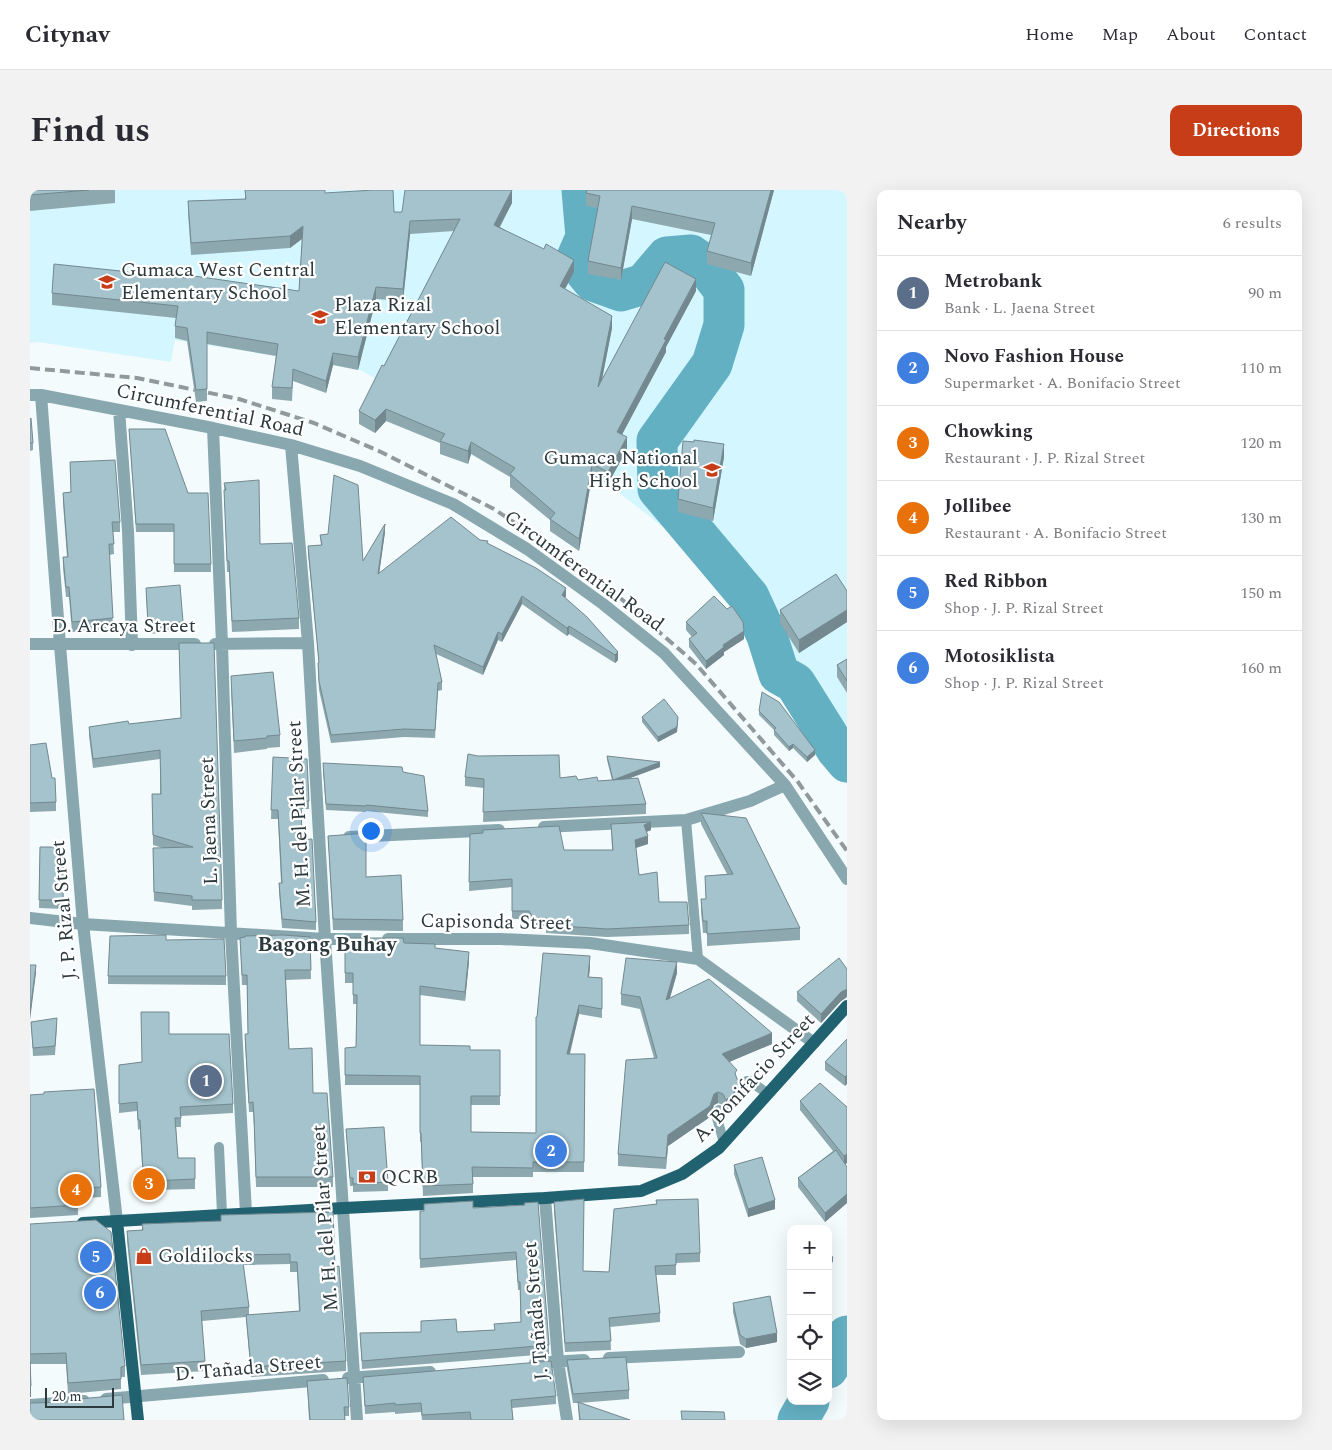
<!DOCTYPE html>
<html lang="en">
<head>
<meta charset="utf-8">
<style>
	:root { --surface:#fff; --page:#f2f2f3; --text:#2b2b33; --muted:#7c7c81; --line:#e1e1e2; --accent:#c63d18 }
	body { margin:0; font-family:Spectral,serif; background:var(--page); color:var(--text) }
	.controls { position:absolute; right:15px; bottom:15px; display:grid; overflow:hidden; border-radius:10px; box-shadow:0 5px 20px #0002 }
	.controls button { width:45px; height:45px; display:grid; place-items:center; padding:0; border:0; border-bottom:1px solid var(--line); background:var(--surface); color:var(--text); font:25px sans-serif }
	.scale { position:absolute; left:15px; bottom:12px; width:69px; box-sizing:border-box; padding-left:5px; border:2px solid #2d3a3d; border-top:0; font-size:14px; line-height:18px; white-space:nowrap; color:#2d3a3d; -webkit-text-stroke:4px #fff; paint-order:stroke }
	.you { position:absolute; left:340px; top:640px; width:18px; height:18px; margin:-12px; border:4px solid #fff; border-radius:50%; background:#1a73e8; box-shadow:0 0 0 8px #1a73e833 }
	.badge { display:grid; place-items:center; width:32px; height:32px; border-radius:50%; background:var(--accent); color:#fff; font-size:16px; font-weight:700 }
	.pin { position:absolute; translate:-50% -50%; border:2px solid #fff; box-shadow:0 1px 5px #0006 }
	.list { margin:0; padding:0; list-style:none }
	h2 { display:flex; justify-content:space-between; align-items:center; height:65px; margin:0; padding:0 20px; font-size:21px }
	h2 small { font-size:16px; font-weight:400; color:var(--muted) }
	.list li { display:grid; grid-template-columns:32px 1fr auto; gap:15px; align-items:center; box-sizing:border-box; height:75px; padding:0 20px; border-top:1px solid var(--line) }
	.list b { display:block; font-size:19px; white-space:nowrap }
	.list p { margin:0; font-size:16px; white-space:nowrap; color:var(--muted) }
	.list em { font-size:16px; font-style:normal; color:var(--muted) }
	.icon { flex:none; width:28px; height:28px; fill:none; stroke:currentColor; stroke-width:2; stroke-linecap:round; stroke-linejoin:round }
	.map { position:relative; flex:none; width:817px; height:1230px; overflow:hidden; border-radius:10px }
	header { display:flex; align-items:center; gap:30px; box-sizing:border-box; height:70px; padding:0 25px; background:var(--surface); border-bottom:1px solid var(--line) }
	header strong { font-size:24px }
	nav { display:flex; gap:28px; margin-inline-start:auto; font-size:18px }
	.intro { display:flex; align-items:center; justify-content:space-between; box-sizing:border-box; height:120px; padding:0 30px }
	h1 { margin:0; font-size:35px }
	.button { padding:12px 22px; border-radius:10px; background:var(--accent); color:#fff; font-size:18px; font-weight:700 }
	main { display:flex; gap:30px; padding:0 30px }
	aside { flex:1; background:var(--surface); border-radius:10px; box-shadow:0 5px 20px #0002 }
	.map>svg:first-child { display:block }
</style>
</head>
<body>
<header>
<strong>Citynav</strong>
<nav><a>Home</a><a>Map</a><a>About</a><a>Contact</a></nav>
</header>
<div class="intro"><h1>Find us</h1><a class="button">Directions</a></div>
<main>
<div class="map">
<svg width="817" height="1230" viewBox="0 0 817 1230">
	<rect width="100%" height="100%" fill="#f4fbfc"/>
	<path fill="#d4f6ff" d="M0,0H282L230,5L299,0H817V543L690,382L578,294L516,265L486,264L328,179L145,150L141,172L8,152L0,153Z"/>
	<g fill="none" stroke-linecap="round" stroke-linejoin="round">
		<path stroke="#64b0c3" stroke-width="41" d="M552,0L556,47L546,70L563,91L591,101L614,94L637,67L661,65L674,74L694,100V135L682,174L627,251L628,299L719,407L737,446L749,484L765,493L807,560L817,572
			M798,1178L817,1146
			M768,1230L779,1211"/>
		<path stroke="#88a7af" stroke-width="10" d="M656,630L668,769
			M712,896L717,891H720L738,904
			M689,920L687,928L694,953
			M189,957L192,1024"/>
		<path stroke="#88a7af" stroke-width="12" d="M0,205H11L183,238L261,255L330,276L423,314L497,359L573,414L634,463L755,595L817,689
			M11,205L30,455L53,734L87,1031
			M89,220L98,341L102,455
			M183,238L192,454L201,743L216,1023
			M261,255L278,453L295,749L327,1230
			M0,454H165
			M185,454L278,453
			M514,637L656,630L720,611L755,595
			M319,647L469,640
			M0,728L53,734L295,749H330
			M358,749H470L560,753L668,769L784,853
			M515,1008L528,1171L537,1230
			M579,1168L709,1162
			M505,1173L554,1170
			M318,1188L400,1182
			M76,1209L293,1190
			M0,1215L54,1211"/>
		<path stroke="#216271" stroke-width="12" d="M87,1031L108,1230
			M53,1033L314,1018L515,1008L611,1001L652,984L689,958L817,816"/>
		<path stroke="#909a9c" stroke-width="4" stroke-dasharray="10 5" stroke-linecap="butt" d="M0,178L107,188L209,209L284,233L351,262L464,319L565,386L666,474L768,592L817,661"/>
	</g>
	<path fill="#8da8af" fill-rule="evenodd" d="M0,0H85V13L0,21Z
		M215,0H295V3L364,22H372L482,13L470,37L544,82L535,99L582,138L572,190L666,101L636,157V162L592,244L597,259L578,294L562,286L549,361L520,341V330L480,297V287L441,264L438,274L410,264V253L356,231L345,243L329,234V221L354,176L424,41L380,44L373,111L346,109L328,180L303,175L296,203L263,191L262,211L242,209V197L246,166L177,154V211L166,212L157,151L145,148V136L146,128L22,115V103L269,101L272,49L260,58L161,65L158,23V11L215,9Z
		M744,0L721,86L677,74V61L681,45L602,29L591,90L558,84V71L568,18L556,16V3Z
		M0,229L3,253V260L0,261Z
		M99,239L181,374V382H144V342H106Z
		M694,267L683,331L648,322V309Z
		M40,272L90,332V342H83L84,364L79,365L83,439L42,442L39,407H36L33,378V367H37L33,313V303L41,302Z
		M194,293L230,354L269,428V439L202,442L199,382H197Z
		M355,342L349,383L450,350L458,354L536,406L535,408L588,462V470L585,473L539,444L537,446L492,414L472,452L468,450L453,485L406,464L412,492V500L408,501L405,548L374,547L301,553L289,500L288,482V473H289L278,364V356L291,355L290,345L333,371Z
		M116,398L153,432V441L118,444Z
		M817,401V432L769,463L750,433V420Z
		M656,432L714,449L694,462V465L676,479L659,457V449L662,447L656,440Z
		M817,469V503L807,487V475Z
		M201,498L250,545V557L237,558V559L204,563Z
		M729,521L785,565L777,572L763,558L759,561L744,545V540L729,525Z
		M612,527L648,531L647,542L628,552L612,532Z
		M151,528L192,710V719L162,720V716L124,711L123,658H133L123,655L122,604H130V569L63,578L59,546V537L99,534Z
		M0,555L26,612V621L0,622Z
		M577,566L630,577L598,589L616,614V624L453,632L454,598L435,596V587L530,588L548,590L568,591L582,590L577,570Z
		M243,567L279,611V619H271L272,650L286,732V740L252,738L249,701V693H251L248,629H241Z
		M293,579L373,582L398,621V627L336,621V622L296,620Z
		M671,623L770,738V750L677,756V743H673L671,721V709H676L675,686L697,684L671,634Z
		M581,634L621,640L616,642L618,654L606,658L609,685L629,712L659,735V744L577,747L516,743V736H503L499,729H482V697L439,701L440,644L534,660H582Z
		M298,646L373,730V741L303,740Z
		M10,657H34L33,719L9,718Z
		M280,747L281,789L256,790L259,859L283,903L303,987V997H226L224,937L223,922H219L215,853V844H218L217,795H212L210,748Z
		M315,748L374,753L405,758L439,771L435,811L390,805V855L440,860H470V915H441V942L506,943L507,827L560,776L559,787L572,788V828L549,824L540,864H555L554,982H503V987H443V1003L393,1006L391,952H390V895H315V858L326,857L327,814H323V793H315Z
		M136,750L196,786V795L78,794V786Z
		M647,783L640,808L742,854L699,872L707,889L717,902L696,922L693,915L688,913L684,915L680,927L638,956L636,979L588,976V964L624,868L610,819L591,815V804Z
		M767,802L816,808L811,811L791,833L767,811Z
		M1,832L27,836L25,865L3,866Z
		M139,844L203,914V923L151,926V937H146L148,968H165V999L121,1000L113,992L110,939L108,940L107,921L89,923V875L112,872Z
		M817,849L815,896L795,880V872Z
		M790,893L817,973L815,974L817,977V1013L795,1032L768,997V988L803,961L770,920V911Z
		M0,905L71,997V1007L41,1009L48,1015V1025L0,1028Z
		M316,939L358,992V1001L323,1002V996H320Z
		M704,975L745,1019L718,1027L704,984Z
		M524,1012L553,1081L579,1082L584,1019L670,1063V1072L646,1073V1085H626L630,1123V1132L580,1137L581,1160L535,1162L524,1021Z
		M495,1015L519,1155V1164L332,1179L330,1143L391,1142V1131L427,1142L464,1140L491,1132L490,1100H488L486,1070L390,1078V1021Z
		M191,1031L305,1077L316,1171V1181L221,1187L216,1127L172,1131L175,1181L111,1185L97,1051V1041L112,1040V1034ZM260,1074V1082H267L269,1121L219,1125V1117L213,1075Z
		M0,1034L95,1176V1187H91V1199L38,1204L36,1174H0L1,1207H0Z
		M703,1113L747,1152L716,1158L710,1154L703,1122Z
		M537,1170L599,1200V1209L549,1213L600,1230H549L548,1213H543L537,1179Z
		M333,1187L526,1206V1214L482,1218L483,1230H392L391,1222L365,1224V1222L335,1224Z
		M277,1191L319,1217V1226H315V1230H279Z"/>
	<path fill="#73888f" d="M482,0V13L464,47V35Z
		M741,0H744L721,86V73Z
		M602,16V29L591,90V78Z
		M380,31V44L373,111V99Z
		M273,36V48L260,58V46Z
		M544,70V82L530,108V96Z
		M666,89V101L636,157V162L587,254V242L634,149Z
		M346,97V109L328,180V167Z
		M582,126V138L568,209V197Z
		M303,163V175L296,203V191Z
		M356,219V231L345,243V230Z
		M597,247V259L578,294V282Z
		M441,252V264L438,274V261Z
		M694,254V267L683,331V318Z
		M562,274V286L549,361V349Z
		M355,334V342L348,392V384Z
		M536,398V406L532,413V405Z
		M492,406V414L472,452V444Z
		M817,420V432L769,463V450Z
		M539,436V444L537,446V438Z
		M714,441V449L694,462V465L676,479V471L693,455Z
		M468,442V450L453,485V477Z
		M588,462V470L585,473V465Z
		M648,527L647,542L628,552V547Z
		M763,554V558L759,561V557Z
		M785,560V565L777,572V567Z
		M630,572V577L583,594V590Z
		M621,632V640L614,643V635Z
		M618,646V654L605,658V650Z
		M439,762V771L435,811V802Z
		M560,766V776L558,796V787Z
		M647,772V783L636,821V810Z
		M6,775V783L0,830V822Z
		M817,799V807L811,811L791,833V824L811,802Z
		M549,815V824L537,873V864Z
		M742,843V854L692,875V864Z
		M817,885V894L815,896V887Z
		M717,890V902L696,922V910Z
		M688,902V913L684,915L680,927L638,956L636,979L638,945L684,904Z
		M817,964V973L814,975V966Z
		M817,1004V1013L795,1032V1023Z
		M745,1010V1019L718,1027V1019Z
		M803,1067V1071L798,1083V1078Z
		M747,1143V1152L716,1158V1149Z
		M1,1196V1207H0V1197Z"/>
	<path fill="#a4c3cc" stroke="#73888f" d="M0,0H59L0,5Z
		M215,0H295V3L344,0H363L364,22H372L375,0H482L464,35L514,59L516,54L544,70L530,96L582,126L568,197L635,72L666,89L634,149L636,150L587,242L597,247L578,282L562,274L549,349L520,329L525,323L480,284L485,278L441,252L438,261L410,251L415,244L356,219L345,230L329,221L352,175L354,176L430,29L380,31L373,99L346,97L328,167L303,163L296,191L263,179L262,198L242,197L248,154L177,142V199L166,200L157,138L145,136L148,116L22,103L24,74L157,88V85L269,101L273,36L260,46L161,53L158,11L216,9Z
		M557,0H741L721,73L677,61L685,33L602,16L591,78L558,71L570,6L556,3Z
		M1,228L3,253H0V229Z
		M99,239H135L158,303H178L181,374H144V334H106Z
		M664,250L694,254L683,318L648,309L653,251L664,252Z
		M85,270L90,332H82L84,354H79L83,428L42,432L39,397H36L33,367H38L33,303L41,302L40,272Z
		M304,285L328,295L333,371L355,334L348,384L421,327L450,350L458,351L457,353L506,378L536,398L532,405L557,427L588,462L585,465L539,436L537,438L492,406L472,444L468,442L453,477L404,455L412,492L408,493L405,540L374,539L301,545L289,491L288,473H289L278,356L292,355L290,345L298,344Z
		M229,290L230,354L262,353L269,428L202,431L199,371H197L194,300H196L194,293Z
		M806,384L817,401V420L769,450L750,420Z
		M150,395L153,432L118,435L116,398Z
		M684,406L697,419L702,416L713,432L714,441L693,455L694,457L676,471L659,449L667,443L656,432Z
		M149,453H184L192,710H162V706L124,702L123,658L163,657L123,645L122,604H131L130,560L63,569L59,537L98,531L99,534L151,528Z
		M817,469V491L807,475Z
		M243,482L250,545L237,546V548L204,551L201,486Z
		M732,502L749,512L785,560L777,567L763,554L759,557L744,540L746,538L729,521Z
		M634,509L648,527L647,537L628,547L612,527Z
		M16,553L22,588H25L26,612L0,613V555Z
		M438,564L448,566L529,565L530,588L546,586L548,590L567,587L568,591L608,588L616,614L453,622L454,589L435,587Z
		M577,566L630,572L583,590Z
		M243,567L277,569L279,611H271L272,650L282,649L286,732L252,729L249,693H252L248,620H241Z
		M293,573L372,577L373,582L394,586L398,621L336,615V616L296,614Z
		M671,623L716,628L770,738L677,744V731H673L671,709H676L675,686L703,684Z
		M621,632L614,635L618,646L605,650L609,685L627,682L629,712H657L659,735L577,739L516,735L517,728H503L499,721H482V689L439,692L440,644L453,643V640L529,636L534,660H583L581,634Z
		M336,643V687L371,685L373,730L303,729L298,646Z
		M10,657H34L33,710H9Z
		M136,745V750L194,749L196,786H78L80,746Z
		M253,745L280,747L281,780H255L259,859L282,858L283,903H297L303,987H226L224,927L223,912L219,913L215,844H218L217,785H212L210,748L215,747V746Z
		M315,748H373L374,753L405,754V758L439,762L435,802L390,796V855L440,856V860H470V906H441V942L506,943V827H507L513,763L560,766L558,787L572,788V819L549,815L537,864H555L554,972H503V978L442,977L443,994L393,996L391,943H390V886L315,885V858L326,857L327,805H323V783H315Z
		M596,768L647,772L636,810L679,789L742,843L692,864L707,880L705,883L707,889L711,891L717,890L696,910L693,904L688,902L684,904L680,916L638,945L636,968L588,964L596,870L627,868L610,807L591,804Z
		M809,768L817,779V799L811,802L791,824L767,802Z
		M0,775H6L0,822Z
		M111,822H139V844H199L203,914L150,917L151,928H145L148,968H165V989L121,991L113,982L110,930H108L107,912L89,914V875L112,872Z
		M27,828L25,856L3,858L1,832Z
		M817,849V885L815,887L795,872Z
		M790,893L817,917V964L814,966L770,911Z
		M64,899L71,997L30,999L48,1015L0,1018V905L14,904V902Z
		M354,937L358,992L323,994V988H320L316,939Z
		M806,960L817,977V1004L795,1023L768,988Z
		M732,967L745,1010L718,1019L704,975Z
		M554,1009L553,1081L579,1082L584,1019L627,1014L626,1010L668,1009L670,1063L646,1064V1075L625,1076L630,1123L579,1128L581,1151L535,1153L524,1012Z
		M443,1011V1018L495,1015L494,1013L508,1012L519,1155L332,1171L330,1143L391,1142V1131L426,1129L427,1142L465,1140L464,1134L491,1132L490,1092H488L486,1062L390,1069V1021H394V1014Z
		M303,1022L305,1077L309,1076L316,1171L221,1177L216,1125L270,1121L267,1072H260V1064L212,1065L219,1117L171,1121L175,1171L111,1175L97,1041L113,1040L112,1034L191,1031V1025Z
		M66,1030L81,1042L95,1176L91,1177V1189L38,1193L36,1163L0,1164V1034Z
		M798,1065L803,1067L798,1078Z
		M740,1106L747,1143L716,1149L710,1145L703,1113Z
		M596,1167L599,1200L543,1204L537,1170Z
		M0,1171L1,1196L0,1197Z
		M521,1171L526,1206L481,1210L483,1230H441L440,1222L392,1225L391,1213L365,1215V1213L335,1216L333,1187Z
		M317,1188L319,1217H314L315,1230H280L277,1191Z
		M92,1205L94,1230H0V1213L39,1212L38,1210Z
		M548,1212L600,1230H550Z
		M651,1221L694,1222L695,1230H652Z"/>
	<defs>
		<g id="school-bare" transform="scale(1.35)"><path d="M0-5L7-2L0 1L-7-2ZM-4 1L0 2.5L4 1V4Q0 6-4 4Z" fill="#c63d18" stroke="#fff" stroke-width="2.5" paint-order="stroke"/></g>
		<g id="bank-bare" transform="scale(1.35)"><path d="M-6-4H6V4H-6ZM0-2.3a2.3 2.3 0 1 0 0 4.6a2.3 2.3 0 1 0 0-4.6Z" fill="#c63d18" stroke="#fff" stroke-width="2.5" paint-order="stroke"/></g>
		<g id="shop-bare" transform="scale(1.35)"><path d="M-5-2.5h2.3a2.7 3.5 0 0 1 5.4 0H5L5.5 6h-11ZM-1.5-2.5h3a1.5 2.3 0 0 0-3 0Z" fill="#c63d18" stroke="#fff" stroke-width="2.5" paint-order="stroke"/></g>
	</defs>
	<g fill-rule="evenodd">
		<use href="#school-bare" x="77" y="92"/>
		<use href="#school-bare" x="290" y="127"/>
		<use href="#school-bare" x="682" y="280"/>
		<use href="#bank-bare" x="337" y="987"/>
		<use href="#shop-bare" x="114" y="1066"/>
	</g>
	<g text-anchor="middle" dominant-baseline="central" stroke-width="4.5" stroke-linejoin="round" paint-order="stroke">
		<g font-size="20" fill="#2d3a3d" stroke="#fff" text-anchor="start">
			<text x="91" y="80">Gumaca West Central<tspan x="91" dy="23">Elementary School</tspan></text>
			<text x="304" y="115">Plaza Rizal<tspan x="304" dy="23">Elementary School</tspan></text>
			<text x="668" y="268" text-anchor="end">Gumaca National<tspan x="668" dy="23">High School</tspan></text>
			<text x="351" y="987">QCRB</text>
			<text x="128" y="1066">Goldilocks</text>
		</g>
		<g font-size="20" fill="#2d3a3d" stroke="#fff">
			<text transform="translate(180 220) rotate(12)">Circumferential Road</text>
			<text transform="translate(554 381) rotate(36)">Circumferential Road</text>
			<text x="94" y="436">D. Arcaya Street</text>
			<text transform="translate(269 624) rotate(-93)">M. H. del Pilar Street</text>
			<text transform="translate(179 631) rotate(-92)">L. Jaena Street</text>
			<text transform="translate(34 720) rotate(-95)">J. P. Rizal Street</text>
			<text transform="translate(466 732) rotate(1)">Capisonda Street</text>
			<text transform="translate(724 888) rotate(-47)">A. Bonifacio Street</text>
			<text transform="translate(295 1028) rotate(-94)">M. H. del Pilar Street</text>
			<text transform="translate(506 1121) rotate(-95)">J. Tañada Street</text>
			<text transform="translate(218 1178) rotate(-5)">D. Tañada Street</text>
		</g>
		<g font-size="21" font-weight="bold" fill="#2d3a3d" stroke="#fff">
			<text x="297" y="755">Bagong Buhay</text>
		</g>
	</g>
</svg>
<div class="controls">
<button>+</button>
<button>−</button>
<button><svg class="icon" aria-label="locate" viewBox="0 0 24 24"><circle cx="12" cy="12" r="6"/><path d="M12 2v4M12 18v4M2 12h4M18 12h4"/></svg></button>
<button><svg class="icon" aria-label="layers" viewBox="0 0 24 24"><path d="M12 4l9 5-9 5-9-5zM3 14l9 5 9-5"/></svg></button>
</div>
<div class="scale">20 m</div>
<div class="you"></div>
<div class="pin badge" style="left:176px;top:891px;background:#5c6f8a">1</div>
<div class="pin badge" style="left:521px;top:961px;background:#3f7fe0">2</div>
<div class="pin badge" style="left:119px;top:994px;background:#e8710a">3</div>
<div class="pin badge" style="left:46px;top:1000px;background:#e8710a">4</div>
<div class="pin badge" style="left:66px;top:1067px;background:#3f7fe0">5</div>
<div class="pin badge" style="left:70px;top:1103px;background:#3f7fe0">6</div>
</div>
<aside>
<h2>Nearby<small>6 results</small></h2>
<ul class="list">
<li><span class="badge" style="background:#5c6f8a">1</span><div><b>Metrobank</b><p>Bank · L. Jaena Street</p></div><em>90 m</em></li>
<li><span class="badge" style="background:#3f7fe0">2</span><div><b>Novo Fashion House</b><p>Supermarket · A. Bonifacio Street</p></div><em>110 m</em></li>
<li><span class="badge" style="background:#e8710a">3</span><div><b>Chowking</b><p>Restaurant · J. P. Rizal Street</p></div><em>120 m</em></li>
<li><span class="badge" style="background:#e8710a">4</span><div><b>Jollibee</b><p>Restaurant · A. Bonifacio Street</p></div><em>130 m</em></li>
<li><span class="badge" style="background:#3f7fe0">5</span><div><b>Red Ribbon</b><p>Shop · J. P. Rizal Street</p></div><em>150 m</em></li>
<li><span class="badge" style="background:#3f7fe0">6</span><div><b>Motosiklista</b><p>Shop · J. P. Rizal Street</p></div><em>160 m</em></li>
</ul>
</aside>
</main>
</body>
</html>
